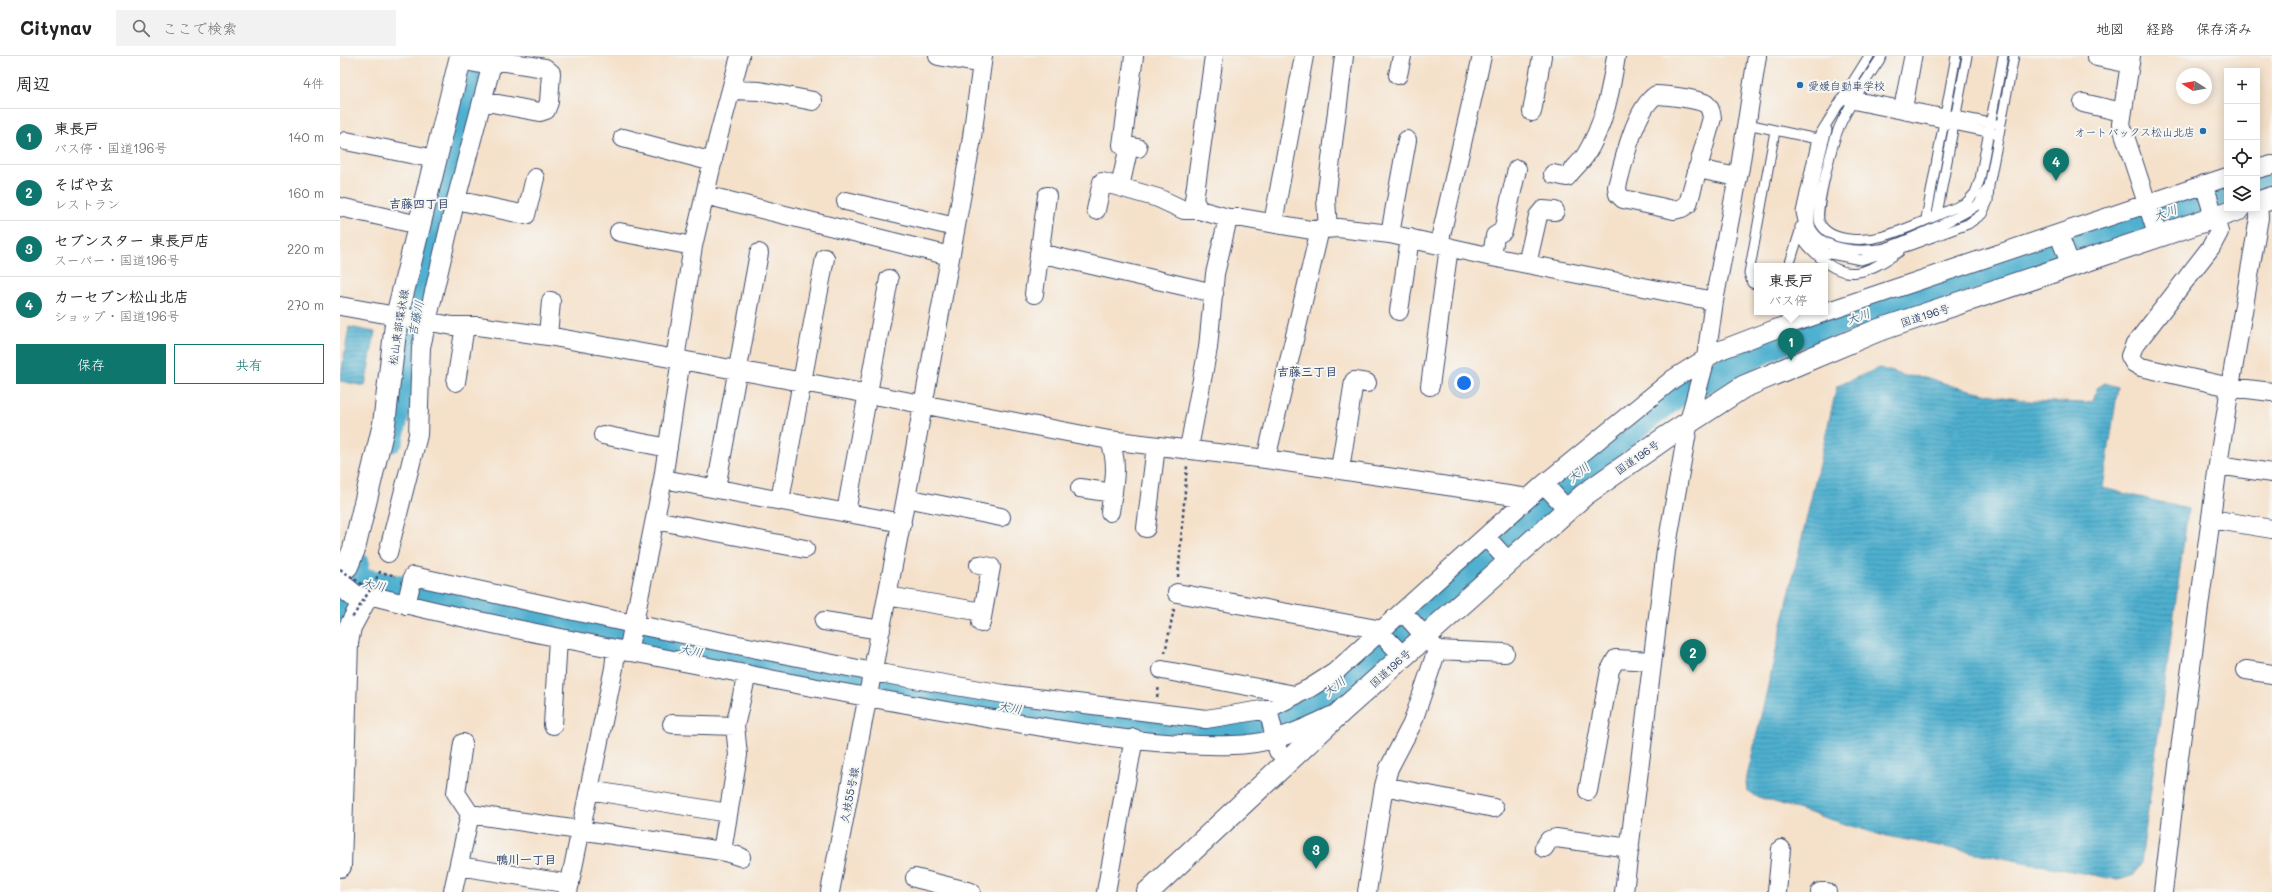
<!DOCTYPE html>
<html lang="ja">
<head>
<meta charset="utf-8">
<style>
	:root { --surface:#fff; --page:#f2f2f2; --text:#222; --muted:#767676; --line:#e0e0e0; --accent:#0f766e }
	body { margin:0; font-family:Mali,"Klee One",sans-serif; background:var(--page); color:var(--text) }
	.controls { position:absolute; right:12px; top:12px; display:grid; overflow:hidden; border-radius:0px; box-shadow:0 2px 10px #0003 }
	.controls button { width:36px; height:36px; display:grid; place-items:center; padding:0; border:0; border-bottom:1px solid var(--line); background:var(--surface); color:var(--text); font:20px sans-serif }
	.compass { position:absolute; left:1836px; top:12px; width:36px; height:36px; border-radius:50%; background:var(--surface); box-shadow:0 2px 10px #0003; rotate:281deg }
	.you { position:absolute; left:1124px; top:327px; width:14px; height:14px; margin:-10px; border:3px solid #fff; border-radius:50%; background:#1a73e8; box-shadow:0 0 0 6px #1a73e833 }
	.badge { display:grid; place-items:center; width:26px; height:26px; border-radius:50%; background:var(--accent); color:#fff; font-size:13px; font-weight:700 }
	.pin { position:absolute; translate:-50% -33px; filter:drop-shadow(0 1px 2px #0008) }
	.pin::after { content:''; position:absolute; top:21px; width:14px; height:12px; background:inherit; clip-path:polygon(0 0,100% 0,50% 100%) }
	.popup { position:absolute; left:1414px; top:207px; width:74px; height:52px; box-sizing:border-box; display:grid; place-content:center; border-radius:0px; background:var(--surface); filter:drop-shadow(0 1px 3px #0005); font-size:13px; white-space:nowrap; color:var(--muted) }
	.popup b { font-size:15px; color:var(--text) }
	.popup::after { content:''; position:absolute; left:50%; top:100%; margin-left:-8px; border:8px solid transparent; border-top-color:var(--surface) }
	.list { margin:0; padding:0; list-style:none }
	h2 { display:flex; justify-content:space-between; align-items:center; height:52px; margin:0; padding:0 16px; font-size:17px }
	h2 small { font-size:13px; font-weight:400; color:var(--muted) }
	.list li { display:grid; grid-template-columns:26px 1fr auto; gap:12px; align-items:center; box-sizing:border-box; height:56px; padding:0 16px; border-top:1px solid var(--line) }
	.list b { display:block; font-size:15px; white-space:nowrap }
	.list p { margin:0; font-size:13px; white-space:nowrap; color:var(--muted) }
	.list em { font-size:13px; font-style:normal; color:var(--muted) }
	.actions { display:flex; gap:8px; padding:12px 16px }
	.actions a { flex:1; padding:9px 0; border:1px solid var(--accent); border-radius:0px; text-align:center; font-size:14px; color:var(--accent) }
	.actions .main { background:var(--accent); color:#fff }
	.icon { flex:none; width:22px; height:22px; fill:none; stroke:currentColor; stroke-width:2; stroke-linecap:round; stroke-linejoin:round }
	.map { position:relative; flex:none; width:1932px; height:836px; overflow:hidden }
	header { display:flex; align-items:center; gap:24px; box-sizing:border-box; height:56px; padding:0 20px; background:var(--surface); border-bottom:1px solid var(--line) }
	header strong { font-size:19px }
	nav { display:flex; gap:22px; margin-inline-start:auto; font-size:14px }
	.search { width:280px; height:36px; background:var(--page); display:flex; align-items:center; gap:10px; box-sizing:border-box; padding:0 14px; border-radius:0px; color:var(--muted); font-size:15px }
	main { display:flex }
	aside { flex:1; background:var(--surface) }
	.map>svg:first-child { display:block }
</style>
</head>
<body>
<header>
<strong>Citynav</strong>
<div class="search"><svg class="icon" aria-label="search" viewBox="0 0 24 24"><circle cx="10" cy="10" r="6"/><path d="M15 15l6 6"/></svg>ここで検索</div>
<nav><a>地図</a><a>経路</a><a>保存済み</a></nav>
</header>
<main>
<aside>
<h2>周辺<small>4件</small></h2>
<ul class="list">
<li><span class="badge">1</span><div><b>東長戸</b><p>バス停 · 国道196号</p></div><em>140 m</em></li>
<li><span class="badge">2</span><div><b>そばや玄</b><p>レストラン</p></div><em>160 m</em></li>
<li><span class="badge">3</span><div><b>セブンスター 東長戸店</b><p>スーパー · 国道196号</p></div><em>220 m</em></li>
<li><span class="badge">4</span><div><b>カーセブン松山北店</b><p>ショップ · 国道196号</p></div><em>270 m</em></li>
</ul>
<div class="actions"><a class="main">保存</a><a>共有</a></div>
</aside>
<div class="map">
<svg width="1932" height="836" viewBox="0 0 1932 836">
	<defs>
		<pattern id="water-rules" width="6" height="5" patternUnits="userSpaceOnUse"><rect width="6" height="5" fill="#50b0cf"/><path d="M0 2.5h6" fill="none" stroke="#4290ab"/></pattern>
	</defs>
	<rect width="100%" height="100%" fill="#f6f6f2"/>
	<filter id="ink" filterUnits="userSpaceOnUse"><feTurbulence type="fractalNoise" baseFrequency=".025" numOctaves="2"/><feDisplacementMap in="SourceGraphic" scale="8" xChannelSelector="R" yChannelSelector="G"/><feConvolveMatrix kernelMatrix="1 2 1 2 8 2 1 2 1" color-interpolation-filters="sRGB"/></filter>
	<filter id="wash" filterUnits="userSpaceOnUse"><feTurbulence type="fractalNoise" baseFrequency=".012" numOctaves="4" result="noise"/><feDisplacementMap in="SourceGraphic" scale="16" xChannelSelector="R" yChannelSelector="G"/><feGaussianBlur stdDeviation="0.9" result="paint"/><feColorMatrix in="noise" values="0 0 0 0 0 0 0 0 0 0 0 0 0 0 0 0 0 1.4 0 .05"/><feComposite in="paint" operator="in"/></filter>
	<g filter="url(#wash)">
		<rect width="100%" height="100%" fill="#f5e1ca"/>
		<path fill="url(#water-rules)" stroke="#367096" d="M9,271L35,276L25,330L0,325Z
			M1539,312L1566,320L1585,321L1616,331L1663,341L1690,345L1747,347L1753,345L1757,332L1765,327L1778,331L1763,432L1848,453L1801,807L1794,819L1779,824L1541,779L1415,740L1407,735L1406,725L1497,330Z"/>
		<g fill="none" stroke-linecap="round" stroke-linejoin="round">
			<path stroke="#50b0cf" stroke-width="28" d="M1917,125L1932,121
				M50,383L89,196L139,0
				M11,523L315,588L599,640L743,662L865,674L915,668L974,646L1059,576L1227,424L1336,338L1441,285L1887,135
				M0,552L15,508"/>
		</g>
	</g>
	<g filter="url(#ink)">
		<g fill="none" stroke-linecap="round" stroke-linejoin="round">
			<g stroke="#3c4a6e" stroke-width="11">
				<path id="service" d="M1529,0L1477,83L1461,156L1465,175L1474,187L1486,197L1521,204L1568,190L1628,168L1642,158L1648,145L1649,130L1674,0
					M1542,0C1528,22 1512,44 1501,67C1494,81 1474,156 1480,167C1490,187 1526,185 1544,180C1572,172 1599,158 1626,147L1635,137L1640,123L1663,0
					M1512,38L1517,41L1656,68
					M1508,45L1512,48L1653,77
					M1558,54L1569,0
					M1567,56L1577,0
					M1407,68L1477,83
					M1487,74C1482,91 1465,158 1471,172C1482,194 1518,196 1539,193C1552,192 1630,157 1638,148C1642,144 1644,137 1647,133
					M1597,158L1627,0
					M1586,163L1616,0
					M1460,171C1459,182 1468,191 1475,197C1505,228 1526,218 1559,196
					M1449,210L1460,175
					M1417,228L1412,227L1409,217L1435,75"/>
			</g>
			<g stroke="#3c4a6e" stroke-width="20">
				<path id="minor" d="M598,0L642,8
					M794,0L782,89L798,92
					M1791,0L1781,68L1818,181
					M1757,1L1790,8
					M120,4L151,10
					M1058,19L1062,0
					M391,34L420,35L473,45
					M1316,39C1325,39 1359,43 1366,48C1371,52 1371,57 1372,62L1348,148L1342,152L1334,154L1283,143L1278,138L1277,131C1283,107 1295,53 1316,39Z
					M142,45L200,56L206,54L209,46L211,17L205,12L153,4
					M1743,47L1782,56
					M1192,56L1202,0
					M283,82L373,106
					M6,85L95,103
					M1357,113L1398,121
					M1917,113L1932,109
					M1213,118L1227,121C1232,114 1240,107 1245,100C1264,70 1271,34 1276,0
					M1864,128L1879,176L1871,191L1794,290L1790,300L1794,307L1801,311L1890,331L1932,336
					M780,131L789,90
					M365,139L610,200
					M116,144L186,159L195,122
					M506,145L615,171
					M0,151L79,169
					M756,154L762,126L818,142L844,154H859L888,162H902L971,174L998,172L1050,178L1152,201L1374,245
					M859,154L854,144L874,0
					M933,167L964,0
					M988,173L986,143L1004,0
					M279,176L353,190
					M1050,178L1067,84
					M1719,179L1731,210
					M1099,188L1142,0
					M699,197L874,237
					M1152,201L1155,180L1163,175L1177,113
					M1187,208L1198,160L1203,154L1215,155
					M694,238L707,140
					M0,250L113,270H138L208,280L529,338L769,384L926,403L1188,442
					M1059,255L1070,182
					M208,280L211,245
					M335,303L353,190L378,82L400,0
					M116,326L125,270
					M1090,330L1109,191
					M263,379L328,392
					M769,384C780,407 773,431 770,456
					M849,392L868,292L875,218L888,162
					M926,403L980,173
					M1878,409L1932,417
					M1000,413L1014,325L1027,327
					M323,423L562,467
					M1204,428L1228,454
					M376,432L419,197
					M740,432L773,437
					M566,442L661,461
					M440,444L485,202
					M506,456L549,223
					M1871,463L1932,473
					M315,464L465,493
					M806,472L816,390
					M1146,481L1169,506
					M48,497L78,379L81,291L113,155L154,0
					M639,509L651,511L641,567
					M837,537L1037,573L1063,600
					M547,540L643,556
					M23,547L29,539C161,573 296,596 430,623C512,639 594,653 677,667C748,678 821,691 893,689C928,689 960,675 991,660
					M66,549L73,520L293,568L533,616L664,638L866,663L928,653L970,632L995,616L1204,428L1333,323L1378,295L1438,272L1887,121
					M484,565L541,574
					M1097,594L1165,597
					M288,596L323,423L341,303
					M822,614L955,639
					M1906,614L1932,618
					M928,653L938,695
					M332,668L395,670
					M213,669L218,582
					M1044,730L1154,752
					M249,734L388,757
					M1248,735L1270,614L1276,603L1312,605
					M130,758L382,795L401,801
					M1204,792L1209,784L1216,782L1290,792
					M382,795L398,699L395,670L407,618
					M119,810L230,828
					M575,822L631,836
					M113,835L130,758L116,737L123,687
					M228,836L274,612L276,594
					M490,836L566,442L631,88L643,0
					M766,836L794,682
					M1027,836L1044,730L1049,712L1072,668L1097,594L1063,556
					M1284,836L1326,495L1349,365L1366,302L1374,245L1400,111L1417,0
					M1437,836L1441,793
					M1480,836H1487
					M1823,836L1839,701L1878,409L1890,331L1919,162L1918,146"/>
			</g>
			<g stroke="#3c4a6e" stroke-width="24">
				<path id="primary" d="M0,517L7,510L14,493L44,368L57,260L121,0
					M0,528L23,547L10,571L7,587L0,810"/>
			</g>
			<g stroke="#3c4a6e" stroke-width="24">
				<path id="trunk" d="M1917,147L1932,142
					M808,836L1004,653L1244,439L1325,382L1403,331L1536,275L1899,153"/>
			</g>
			<path stroke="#3c4a6e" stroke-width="2.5" stroke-dasharray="3 3" stroke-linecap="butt" d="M838,521L847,410
				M36,523L40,516L56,520
				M825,597L834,553
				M817,641L819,630"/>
			<use href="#service" stroke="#fff" stroke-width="9"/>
			<use href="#minor" stroke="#fff" stroke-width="18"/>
			<use href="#primary" stroke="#fff" stroke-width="22"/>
			<use href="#trunk" stroke="#fff" stroke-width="22"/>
			<path stroke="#3c4a6e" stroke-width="2.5" stroke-dasharray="3 3" stroke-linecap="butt" d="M0,513L30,534L12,562"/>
		</g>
	</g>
	<g fill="#1f6fb2" stroke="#f6f6f2" stroke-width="1.5">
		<circle cx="1460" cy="29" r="4"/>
		<circle cx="1863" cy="75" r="4"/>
	</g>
	<g text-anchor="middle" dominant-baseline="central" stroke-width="4" stroke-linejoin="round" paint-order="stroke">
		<g font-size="11" fill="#1b2f5e" stroke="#f6f6f2" text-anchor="start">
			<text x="1468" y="29">愛媛自動車学校</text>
			<text x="1855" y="75" text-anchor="end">オートバックス松山北店</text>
		</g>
		<g font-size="11" fill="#1b2f5e" stroke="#f6f6f2">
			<text transform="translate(1585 259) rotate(-18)">国道196号</text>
			<text transform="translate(58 271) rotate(-81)">松山東部環状線</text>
			<text transform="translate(1297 401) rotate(-35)">国道196号</text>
			<text transform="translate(1050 612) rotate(-42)">国道196号</text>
			<text transform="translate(509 739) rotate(-79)">久枝55号線</text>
		</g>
		<g font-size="12" font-weight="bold" fill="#1b2f5e" stroke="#f6f6f2">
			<text x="79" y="147">吉藤四丁目</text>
			<text x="967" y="315">吉藤三丁目</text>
			<text x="186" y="803">鴨川一丁目</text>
		</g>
		<g font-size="12" font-style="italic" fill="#2b5680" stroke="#f6f6f2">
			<text transform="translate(1825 156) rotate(-19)">大川</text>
			<text transform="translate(1518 260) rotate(-19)">大川</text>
			<text transform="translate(75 262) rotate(-78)">吉藤川</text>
			<text transform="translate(1238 416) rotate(-39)">大川</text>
			<text transform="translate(34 528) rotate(12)">大川</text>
			<text transform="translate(351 594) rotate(10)">大川</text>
			<text transform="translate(994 630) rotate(-39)">大川</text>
			<text transform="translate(670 651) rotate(9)">大川</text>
		</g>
	</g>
</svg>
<div class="controls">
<button>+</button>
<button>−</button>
<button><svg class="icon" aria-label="locate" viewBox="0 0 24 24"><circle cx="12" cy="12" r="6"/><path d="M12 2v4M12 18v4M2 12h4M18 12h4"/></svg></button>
<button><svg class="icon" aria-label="layers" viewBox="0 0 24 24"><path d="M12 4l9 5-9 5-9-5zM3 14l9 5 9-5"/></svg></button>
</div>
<svg class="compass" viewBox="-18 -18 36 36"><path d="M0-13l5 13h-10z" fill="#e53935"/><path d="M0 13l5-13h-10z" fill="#767676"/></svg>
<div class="you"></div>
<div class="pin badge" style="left:1451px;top:305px">1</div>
<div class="popup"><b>東長戸</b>バス停</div>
<div class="pin badge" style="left:1353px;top:616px">2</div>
<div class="pin badge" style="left:976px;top:813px">3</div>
<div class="pin badge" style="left:1716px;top:125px">4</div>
</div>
</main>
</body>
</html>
